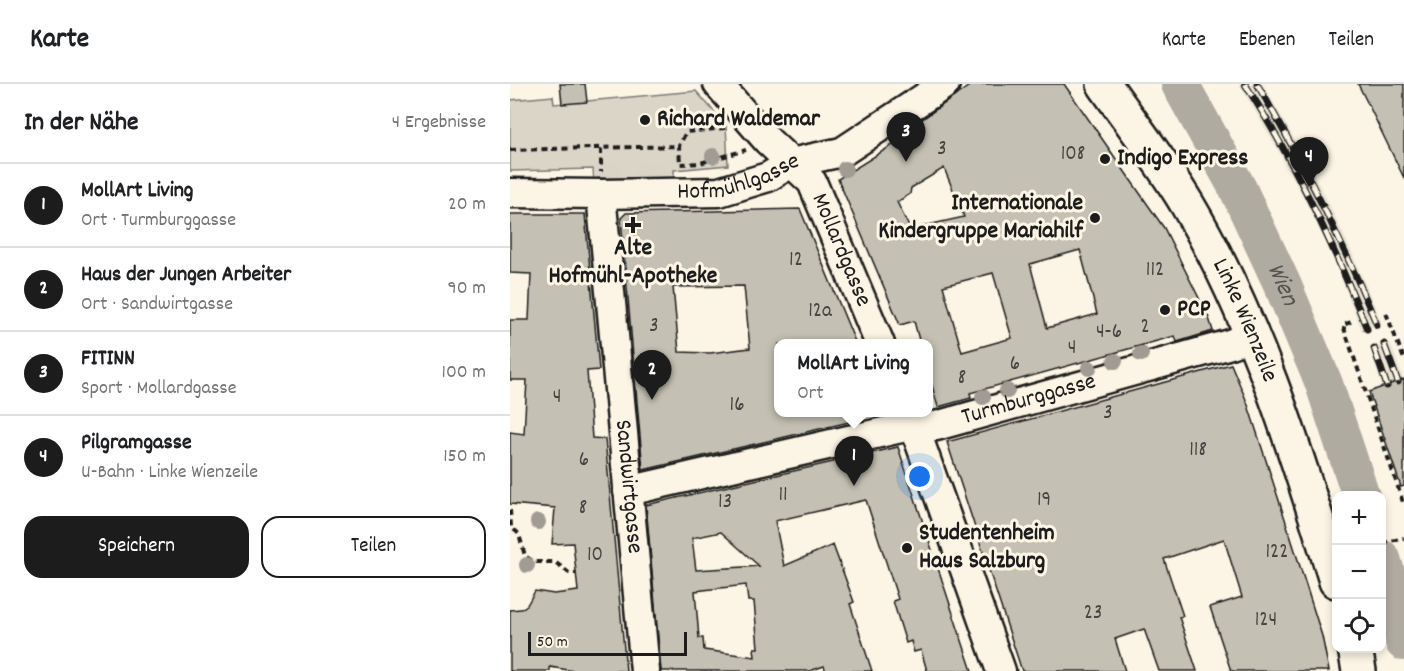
<!DOCTYPE html>
<html lang="de">
<head>
<meta charset="utf-8">
<style>
	:root { --surface:#fff; --page:#f2f2f2; --text:#202124; --muted:#757577; --line:#e0e0e0; --accent:#1c1c1c }
	body { margin:0; font-family:Dekko,sans-serif; background:var(--page); color:var(--text) }
	.controls { position:absolute; right:18px; bottom:18px; display:grid; overflow:hidden; border-radius:12px; box-shadow:0 3px 9px #0003 }
	.controls button { width:54px; height:54px; display:grid; place-items:center; padding:0; border:0; border-bottom:2px solid var(--line); background:var(--surface); color:var(--text); font:30px sans-serif }
	.scale { position:absolute; left:18px; bottom:15px; width:159px; box-sizing:border-box; padding-left:6px; border:3px solid #1c1c1c; border-top:0; font-size:16px; line-height:21px; white-space:nowrap; color:#1c1c1c; -webkit-text-stroke:4px #fcf5e5; paint-order:stroke }
	.you { position:absolute; left:410px; top:393px; width:21px; height:21px; margin:-15px; border:4px solid #fff; border-radius:50%; background:#1a73e8; box-shadow:0 0 0 9px #1a73e833 }
	.badge { display:grid; place-items:center; width:39px; height:39px; border-radius:50%; background:var(--accent); color:#fff; font-size:20px; font-weight:700 }
	.pin { position:absolute; translate:-50% -50px; filter:drop-shadow(0 2px 3px #0008) }
	.pin::after { content:''; position:absolute; top:32px; width:21px; height:18px; background:inherit; clip-path:polygon(0 0,100% 0,50% 100%) }
	.popup { position:absolute; left:264px; top:255px; width:159px; height:78px; box-sizing:border-box; display:grid; place-content:center; border-radius:12px; background:var(--surface); filter:drop-shadow(0 2px 4px #0005); font-size:20px; white-space:nowrap; color:var(--muted) }
	.popup b { font-size:22px; color:var(--text) }
	.popup::after { content:''; position:absolute; left:50%; top:100%; margin-left:-12px; border:12px solid transparent; border-top-color:var(--surface) }
	.list { margin:0; padding:0; list-style:none }
	h2 { display:flex; justify-content:space-between; align-items:center; height:78px; margin:0; padding:0 24px; font-size:26px }
	h2 small { font-size:20px; font-weight:400; color:var(--muted) }
	.list li { display:grid; grid-template-columns:39px 1fr auto; gap:18px; align-items:center; box-sizing:border-box; height:84px; padding:0 24px; border-top:2px solid var(--line) }
	.list b { display:block; font-size:22px; white-space:nowrap }
	.list p { margin:0; font-size:20px; white-space:nowrap; color:var(--muted) }
	.list em { font-size:20px; font-style:normal; color:var(--muted) }
	.actions { display:flex; gap:12px; padding:18px 24px }
	.actions a { flex:1; padding:14px 0; border:2px solid var(--accent); border-radius:18px; text-align:center; font-size:21px; color:var(--accent) }
	.actions .main { background:var(--accent); color:#fff }
	.icon { flex:none; width:33px; height:33px; fill:none; stroke:currentColor; stroke-width:2; stroke-linecap:round; stroke-linejoin:round }
	.map { position:relative; flex:none; width:894px; height:587px; overflow:hidden }
	header { display:flex; align-items:center; gap:36px; box-sizing:border-box; height:84px; padding:0 30px; background:var(--surface); border-bottom:2px solid var(--line) }
	header strong { font-size:28px }
	nav { display:flex; gap:33px; margin-inline-start:auto; font-size:21px }
	main { display:flex }
	aside { flex:1; background:var(--surface) }
	.map>svg:first-child { display:block }
</style>
</head>
<body>
<header>
<strong>Karte</strong>
<nav><a>Karte</a><a>Ebenen</a><a>Teilen</a></nav>
</header>
<main>
<aside>
<h2>In der Nähe<small>4 Ergebnisse</small></h2>
<ul class="list">
<li><span class="badge">1</span><div><b>MollArt Living</b><p>Ort · Turmburggasse</p></div><em>20 m</em></li>
<li><span class="badge">2</span><div><b>Haus der Jungen Arbeiter</b><p>Ort · Sandwirtgasse</p></div><em>90 m</em></li>
<li><span class="badge">3</span><div><b>FITINN</b><p>Sport · Mollardgasse</p></div><em>100 m</em></li>
<li><span class="badge">4</span><div><b>Pilgramgasse</b><p>U-Bahn · Linke Wienzeile</p></div><em>150 m</em></li>
</ul>
<div class="actions"><a class="main">Speichern</a><a>Teilen</a></div>
</aside>
<div class="map">
<svg width="894" height="587" viewBox="0 0 894 587">
	<rect width="100%" height="100%" fill="#fcf5e5"/>
	<filter id="ink" filterUnits="userSpaceOnUse"><feTurbulence type="fractalNoise" baseFrequency=".0167" numOctaves="2"/><feDisplacementMap in="SourceGraphic" scale="12" xChannelSelector="R" yChannelSelector="G"/><feConvolveMatrix kernelMatrix="1 2 1 2 8 2 1 2 1" color-interpolation-filters="sRGB"/></filter>
	<g filter="url(#ink)">
		<path fill="#ebe5d6" d="M729,0H753L793,70L818,117L840,164L872,239L852,247L823,174L801,129L776,80Z
			M880,258L894,296L872,303L860,265Z"/>
		<path fill="#dbd5c8" stroke="#7c7872" stroke-width="1.5" d="M186,7L216,41L218,81L164,86V97L84,99L83,85L0,87V16L43,12L44,20Z"/>
		<g fill="none" stroke-linecap="round" stroke-linejoin="round">
			<g stroke="#b0aba1" stroke-width="38">
				<path id="s1" d="M670,0L728,105L773,202L814,300L851,412"/>
				<path d="M872,475L890,535L894,558"/>
			</g>
		</g>
		<path fill="#c4c0b3" stroke="#1c1c1c" stroke-width="1.5" fill-rule="evenodd" d="M50,0H75L77,18L52,20Z
			M462,0H554L654,144L699,234L703,247L667,258L665,252L460,309L461,314L428,323L419,291V260H410L404,237L390,241L328,95L410,44L407,39ZM434,84L454,133L400,145L387,118L400,110L401,104ZM570,166L587,230L537,244L520,180ZM483,189L502,254L452,268L433,202Z
			M848,0H894V94L859,22Z
			M290,125L346,260H269V328H351L352,335L133,386L111,134L116,129ZM234,202L240,264L200,269L169,268L163,203Z
			M0,130H75L89,286L77,287L82,354L95,355L116,587H64L40,583V587H0V526L11,525L17,521L25,507L44,510L68,507L63,459L42,460L45,424L0,420V348L14,350L17,296H0V236H19L21,190L0,189Z
			M721,280L737,318L775,435L812,552L819,587H721L700,523L732,513L714,455L654,475L673,532L669,533L687,587H649L634,545L605,555L615,587H512L437,358Z
			M894,295V402L891,403L859,308Z
			M388,363L462,587H417L411,566L404,568L401,557L396,559L383,517L388,515L356,416L265,437L274,482L323,461L344,518L340,520L362,587H316L314,582L300,587H151L136,421ZM211,448L249,482L186,486L182,454ZM236,501L238,517H244L248,564H244L245,573L194,566L193,554H189L185,507Z"/>
		<g fill="none" stroke-linecap="round" stroke-linejoin="round">
			<path stroke="#dad4c7" stroke-width="28" stroke-dasharray="28 14" stroke-linecap="butt" d="M84,93L165,92"/>
			<g stroke="#1c1c1c" stroke-width="33">
				<g id="minor">
					<path id="s2" d="M208,0L258,57L302,98L370,260"/>
					<path id="s3" d="M0,109L91,110L209,108L258,93L281,79L332,68L435,0"/>
					<path id="s4" d="M91,110L135,587"/>
					<path d="M399,328L491,587"/>
					<path id="s5" d="M118,407L404,341L426,342L717,261L742,252"/>
				</g>
			</g>
			<g stroke="#1c1c1c" stroke-width="38">
				<g id="major">
					<path id="s6" d="M594,0C622,40 652,78 677,120C746,236 786,368 826,497"/>
					<path d="M845,564L849,587"/>
				</g>
			</g>
			<path stroke="#1c1c1c" stroke-width="4" stroke-dasharray="6 4.5" stroke-linecap="butt" d="M215,44L176,48L169,62L170,80L190,79L236,66
				M91,65V88
				M0,66L169,62
				M876,229L894,275
				M841,238L833,241L894,421
				M0,426L1,443L9,450L15,472L24,478H45L59,489H66
				M872,459L894,454"/>
			<use href="#minor" stroke="#fcf5e5" stroke-width="28"/>
			<use href="#major" stroke="#fcf5e5" stroke-width="33"/>
			<g stroke="#1c1c1c" stroke-width="7">
				<path id="rail" d="M735,0C784,76 823,160 857,245
					M747,0C793,78 832,157 867,241
					M874,260L888,298
					M864,264L877,302"/>
			</g>
			<use href="#rail" stroke="#fcf5e5" stroke-width="4.5" stroke-dasharray="14" stroke-linecap="butt"/>
		</g>
		<g fill="#a09c93">
			<circle cx="392" cy="47" r="8"/>
			<circle cx="203" cy="72" r="8"/>
			<circle cx="335" cy="85" r="8"/>
			<circle cx="631" cy="270" r="8"/>
			<circle cx="605" cy="277" r="8"/>
			<circle cx="579" cy="284" r="8"/>
			<circle cx="497" cy="307" r="8"/>
			<circle cx="473" cy="313" r="8"/>
			<circle cx="28" cy="438" r="8"/>
			<circle cx="17" cy="481" r="8"/>
		</g>
	</g>
	<g fill="#1c1c1c" stroke="#fcf5e5" stroke-width="2">
		<circle cx="135" cy="36" r="6"/>
		<circle cx="595" cy="75" r="6"/>
		<circle cx="585" cy="134" r="6"/>
		<path d="M120 132h6v6h6v6h-6v6h-6v-6h-6v-6h6z"/>
		<circle cx="655" cy="226" r="6"/>
		<circle cx="397" cy="464" r="6"/>
	</g>
	<g text-anchor="middle" dominant-baseline="central" stroke-width="6" stroke-linejoin="round" paint-order="stroke">
		<g font-size="21" fill="#464542">
			<text x="432" y="66">3</text>
			<text x="563" y="71">108</text>
			<text x="286" y="177">12</text>
			<text x="645" y="187">112</text>
			<text x="310" y="228">12a</text>
			<text x="144" y="243">3</text>
			<text x="635" y="244">2</text>
			<text x="599" y="249">4-6</text>
			<text x="562" y="265">4</text>
			<text x="505" y="281">6</text>
			<text x="452" y="295">8</text>
			<text x="47" y="314">4</text>
			<text x="227" y="322">16</text>
			<text x="598" y="330">3</text>
			<text x="688" y="367">118</text>
			<text x="74" y="377">6</text>
			<text x="273" y="412">11</text>
			<text x="534" y="417">19</text>
			<text x="215" y="419">13</text>
			<text x="73" y="425">8</text>
			<text x="767" y="469">122</text>
			<text x="85" y="472">10</text>
			<text x="583" y="530">23</text>
			<text x="756" y="537">124</text>
		</g>
		<g font-size="24" font-weight="bold" fill="#1c1c1c" stroke="#fcf5e5" text-anchor="start">
			<text x="147" y="36">Richard Waldemar</text>
			<text x="607" y="75">Indigo Express</text>
			<text x="573" y="120" text-anchor="end">Internationale<tspan x="573" dy="28">Kindergruppe Mariahilf</tspan></text>
			<text x="123" y="165" text-anchor="middle">Alte<tspan x="123" dy="28">Hofmühl-Apotheke</tspan></text>
			<text x="667" y="226">PCP</text>
			<text x="409" y="450">Studentenheim<tspan x="409" dy="28">Haus Salzburg</tspan></text>
		</g>
		<g font-size="24" fill="#1c1c1c" stroke="#fcf5e5">
			<text stroke="none"><textPath href="#s3" startOffset="231">Hofmühlgasse</textPath></text>
			<text stroke="none"><textPath href="#s2" startOffset="210">Mollardgasse</textPath></text>
			<text stroke="none"><textPath href="#s6" startOffset="276">Linke Wienzeile</textPath></text>
			<text stroke="none"><textPath href="#s5" startOffset="412">Turmburggasse</textPath></text>
			<text stroke="none"><textPath href="#s4" startOffset="294">Sandwirtgasse</textPath></text>
		</g>
		<g font-size="26" font-style="italic" fill="#575551" stroke="#fcf5e5">
			<text stroke="none"><textPath href="#s1" startOffset="225">Wien</textPath></text>
		</g>
	</g>
</svg>
<div class="controls">
<button>+</button>
<button>−</button>
<button><svg class="icon" aria-label="locate" viewBox="0 0 24 24"><circle cx="12" cy="12" r="6"/><path d="M12 2v4M12 18v4M2 12h4M18 12h4"/></svg></button>
</div>
<div class="scale">50 m</div>
<div class="you"></div>
<div class="pin badge" style="left:344px;top:402px">1</div>
<div class="popup"><b>MollArt Living</b>Ort</div>
<div class="pin badge" style="left:142px;top:316px">2</div>
<div class="pin badge" style="left:396px;top:78px">3</div>
<div class="pin badge" style="left:799px;top:103px">4</div>
</div>
</main>
</body>
</html>
